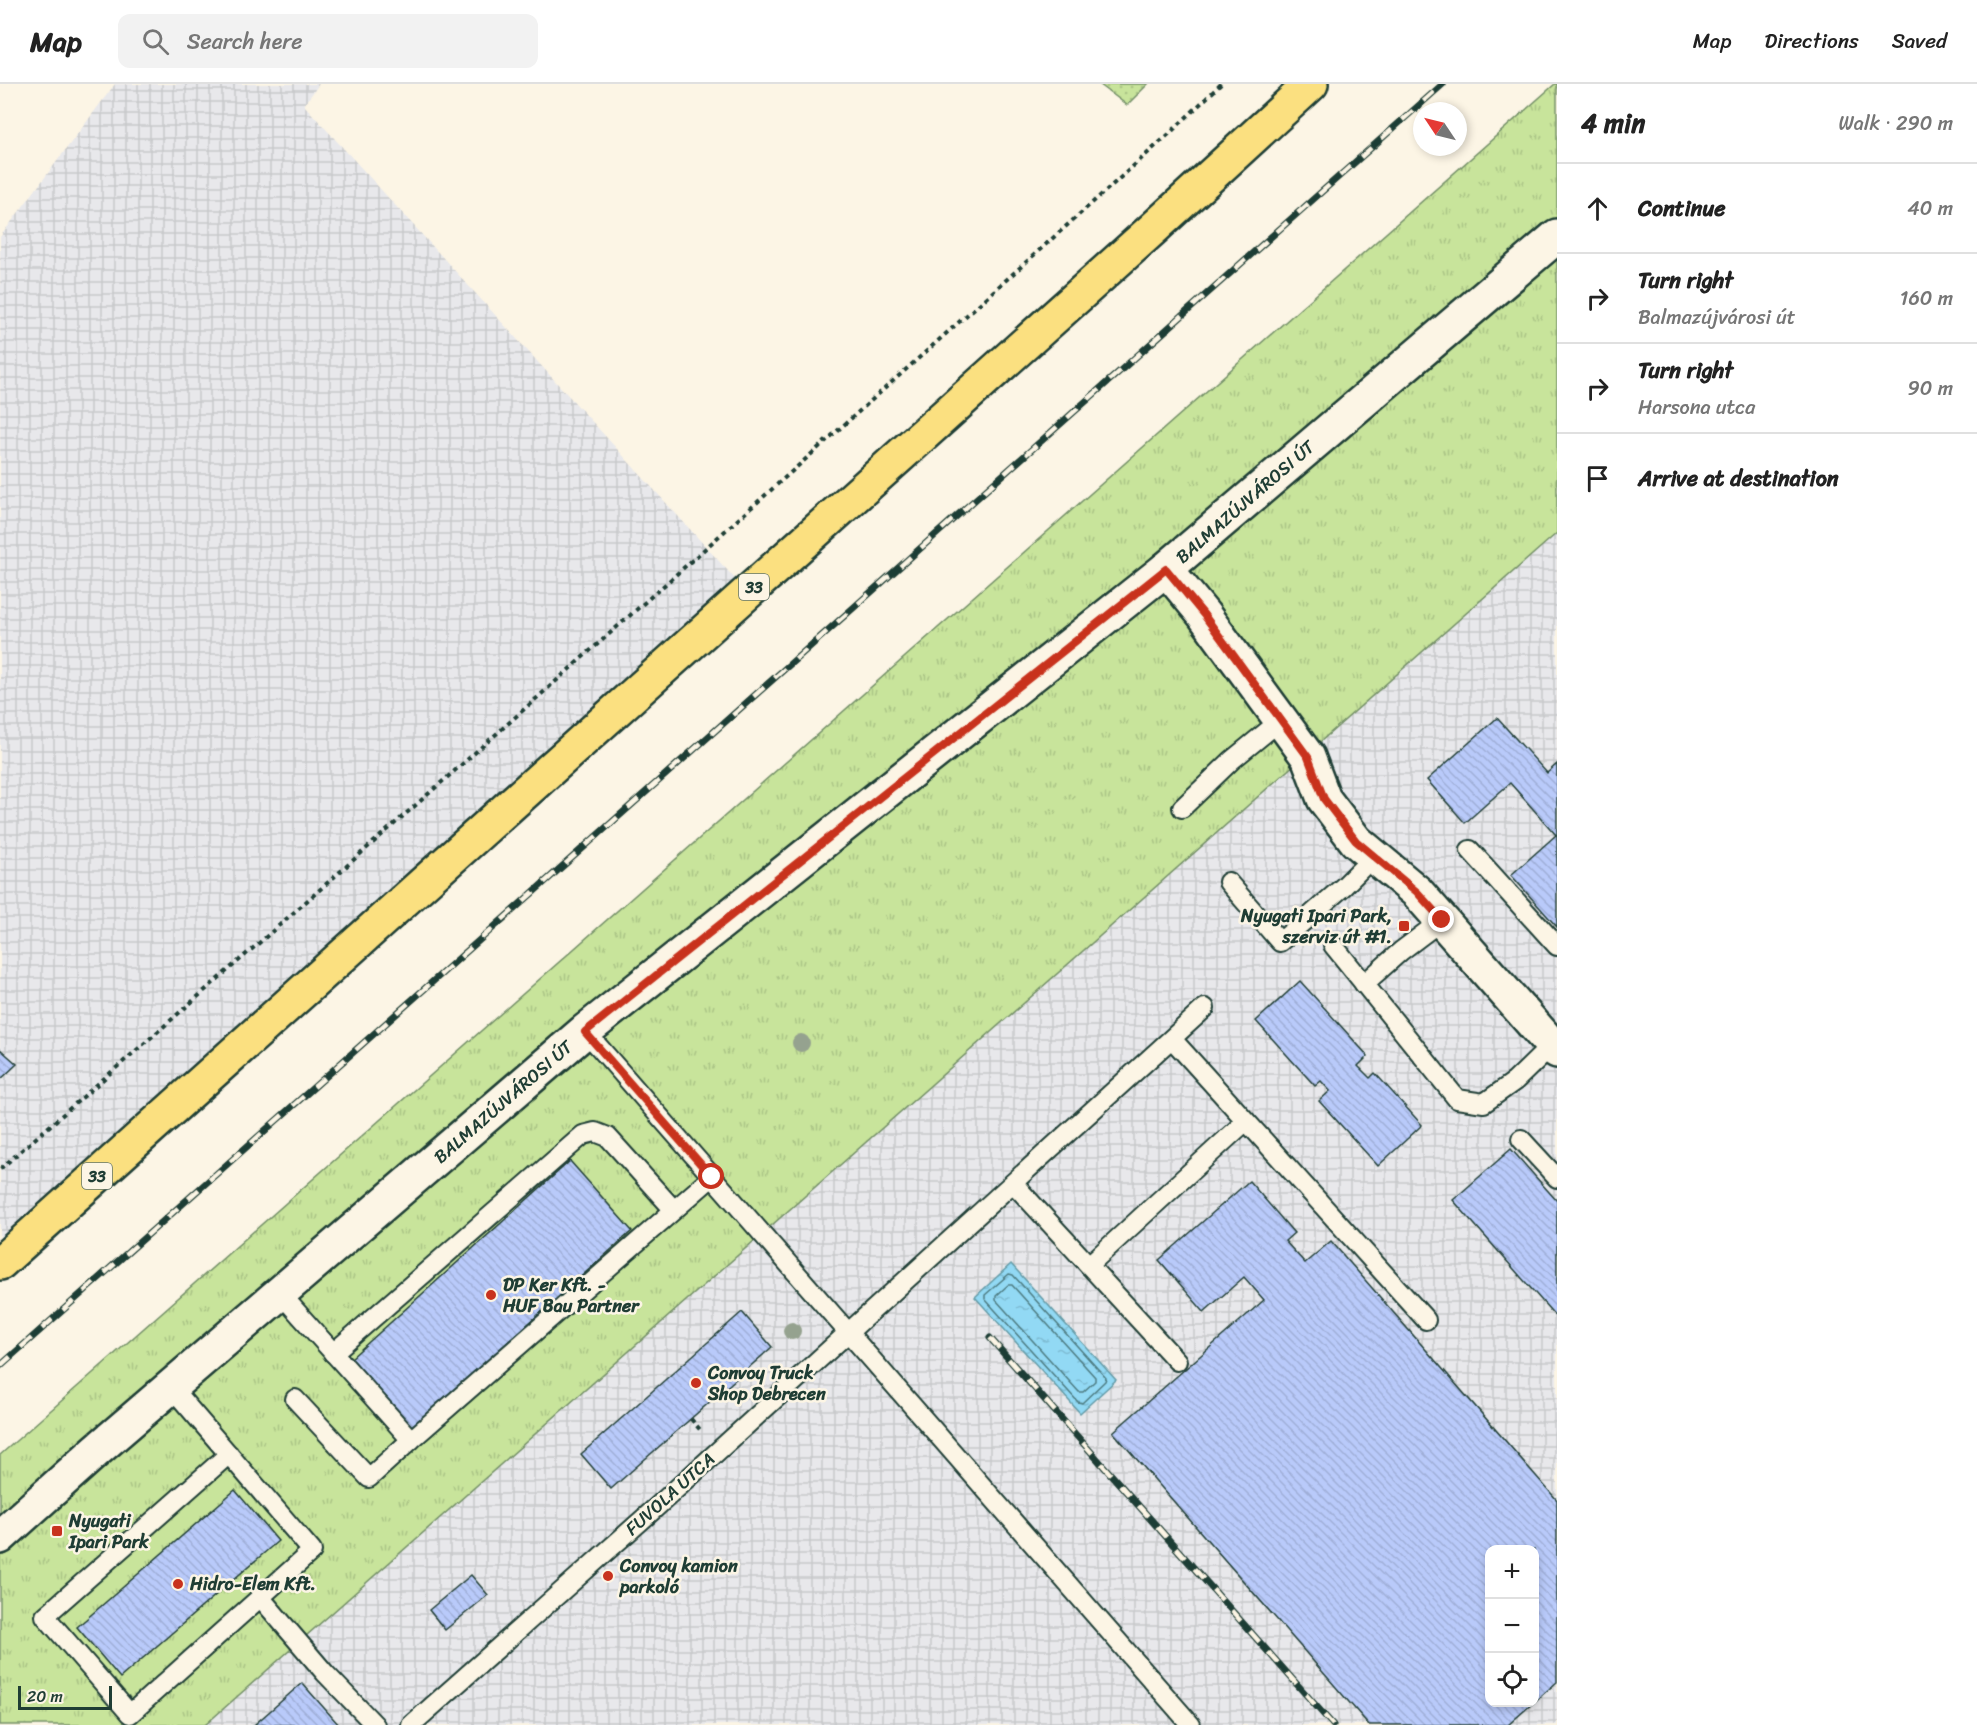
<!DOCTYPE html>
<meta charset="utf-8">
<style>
body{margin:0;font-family:Sriracha,sans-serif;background:#f2f2f2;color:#222}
.controls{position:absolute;right:18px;bottom:18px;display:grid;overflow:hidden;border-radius:12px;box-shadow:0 3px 9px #0003}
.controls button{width:54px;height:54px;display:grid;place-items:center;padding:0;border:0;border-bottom:2px solid #e0e0e0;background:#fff;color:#222;font:30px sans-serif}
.compass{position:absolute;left:1413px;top:18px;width:54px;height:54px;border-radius:50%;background:#fff;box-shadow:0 3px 9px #0003;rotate:305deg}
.scale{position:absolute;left:18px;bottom:15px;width:94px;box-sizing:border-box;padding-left:6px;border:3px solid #1f3d34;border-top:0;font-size:16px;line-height:21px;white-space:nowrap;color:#1f3d34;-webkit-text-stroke:4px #fcf5e5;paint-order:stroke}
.stop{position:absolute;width:18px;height:18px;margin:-14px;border:4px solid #c8321e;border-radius:50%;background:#fff}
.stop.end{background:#c8321e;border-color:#fff;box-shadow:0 2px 6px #0008}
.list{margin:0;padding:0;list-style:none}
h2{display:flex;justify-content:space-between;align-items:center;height:78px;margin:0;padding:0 24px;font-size:26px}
h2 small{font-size:20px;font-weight:400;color:#767676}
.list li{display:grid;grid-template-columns:39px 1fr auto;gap:18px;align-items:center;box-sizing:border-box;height:90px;padding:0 24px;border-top:2px solid #e0e0e0}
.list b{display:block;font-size:22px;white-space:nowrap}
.list p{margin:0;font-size:20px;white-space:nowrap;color:#767676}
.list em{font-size:20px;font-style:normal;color:#767676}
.icon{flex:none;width:33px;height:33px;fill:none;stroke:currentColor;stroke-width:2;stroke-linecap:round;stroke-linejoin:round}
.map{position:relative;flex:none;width:1557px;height:1641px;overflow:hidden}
header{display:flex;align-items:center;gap:36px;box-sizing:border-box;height:84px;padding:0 30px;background:#fff;border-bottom:2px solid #e0e0e0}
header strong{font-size:28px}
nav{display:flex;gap:33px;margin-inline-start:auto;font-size:21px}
.search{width:420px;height:54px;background:#f2f2f2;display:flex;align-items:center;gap:15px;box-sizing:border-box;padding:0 21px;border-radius:12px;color:#767676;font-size:22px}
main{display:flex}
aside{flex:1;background:#fff}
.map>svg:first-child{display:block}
.industrial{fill:url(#industrial-grid);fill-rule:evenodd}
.grass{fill:url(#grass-dots);stroke:#749068;stroke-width:1.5}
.park{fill:url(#park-tufts);stroke:#749068;stroke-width:1.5}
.water{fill:url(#water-ripples);stroke:#649ba7;stroke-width:1.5}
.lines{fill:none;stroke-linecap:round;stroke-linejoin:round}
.shore{stroke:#4d7b81;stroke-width:1.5}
.building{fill:url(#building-back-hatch);stroke:#1f3d34;stroke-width:1.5}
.service-casing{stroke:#1f3d34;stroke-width:22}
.minor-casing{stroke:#1f3d34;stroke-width:38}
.primary-casing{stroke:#1f3d34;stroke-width:38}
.path{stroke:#1f3d34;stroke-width:4;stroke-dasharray:4.5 4.5;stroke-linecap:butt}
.service{stroke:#fcf5e5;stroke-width:18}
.minor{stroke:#fcf5e5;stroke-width:33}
.primary{stroke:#fbe080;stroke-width:33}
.rail-casing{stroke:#1f3d34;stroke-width:7}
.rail{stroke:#fcf5e5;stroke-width:4.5;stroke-dasharray:14;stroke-linecap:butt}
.tree{fill:#95a28f}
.route{stroke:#c8321e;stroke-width:8}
.poi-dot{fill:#c8321e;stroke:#fcf5e5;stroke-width:2}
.labels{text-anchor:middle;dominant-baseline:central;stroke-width:5;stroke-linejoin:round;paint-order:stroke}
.shield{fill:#fcf5e5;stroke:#617469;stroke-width:1.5}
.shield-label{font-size:16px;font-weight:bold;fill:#1f3d34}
.street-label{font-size:18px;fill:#1f3d34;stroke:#fcf5e5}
.poi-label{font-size:18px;font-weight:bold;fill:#1f3d34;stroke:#fcf5e5;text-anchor:start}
</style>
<header>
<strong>Map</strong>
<div class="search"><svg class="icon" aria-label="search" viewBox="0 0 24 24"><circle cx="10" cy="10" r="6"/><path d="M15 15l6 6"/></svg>Search here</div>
<nav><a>Map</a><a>Directions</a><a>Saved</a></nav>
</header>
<main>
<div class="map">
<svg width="1557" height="1641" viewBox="0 0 1557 1641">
<defs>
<pattern id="industrial-grid" width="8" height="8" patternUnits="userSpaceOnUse" patternTransform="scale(1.5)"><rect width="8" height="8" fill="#e8e8eb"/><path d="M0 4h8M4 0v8" fill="none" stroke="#c7c8ca"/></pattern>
<pattern id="grass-dots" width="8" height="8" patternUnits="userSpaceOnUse" patternTransform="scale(1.5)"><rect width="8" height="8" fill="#c8e49b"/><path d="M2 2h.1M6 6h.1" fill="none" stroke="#abc486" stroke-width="1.8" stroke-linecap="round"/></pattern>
<pattern id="park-tufts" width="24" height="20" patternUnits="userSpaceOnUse" patternTransform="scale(1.5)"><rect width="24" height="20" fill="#c8e49b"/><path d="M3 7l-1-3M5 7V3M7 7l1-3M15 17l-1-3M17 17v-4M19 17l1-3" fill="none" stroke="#abc486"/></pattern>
<pattern id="water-ripples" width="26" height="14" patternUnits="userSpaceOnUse" patternTransform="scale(1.5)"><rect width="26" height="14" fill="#92d9f4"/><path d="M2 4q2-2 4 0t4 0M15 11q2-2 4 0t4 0" fill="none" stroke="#7dbbd2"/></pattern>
<pattern id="building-back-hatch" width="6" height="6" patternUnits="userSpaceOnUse" patternTransform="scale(1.5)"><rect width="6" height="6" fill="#b9cafa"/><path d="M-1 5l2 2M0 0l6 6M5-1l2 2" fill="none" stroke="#9faed7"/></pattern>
</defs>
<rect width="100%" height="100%" fill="#fcf5e5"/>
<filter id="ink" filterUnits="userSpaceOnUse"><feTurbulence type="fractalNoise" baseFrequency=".0167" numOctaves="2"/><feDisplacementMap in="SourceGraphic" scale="12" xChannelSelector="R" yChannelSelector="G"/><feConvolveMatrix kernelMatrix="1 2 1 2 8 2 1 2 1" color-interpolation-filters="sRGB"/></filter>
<g filter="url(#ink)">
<g class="industrial">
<polygon points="115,0 319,0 304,21 748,509 0,1166 0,153"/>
<path d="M 1557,449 L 1557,1641 L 205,1641 ZM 1490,1466 L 1534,1466 L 1534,1618 L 1490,1618 Z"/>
</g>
<polygon class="grass" points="1099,0 1148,0 1127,21"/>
<polygon class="park" points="1555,0 1557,0 1557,449 205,1641 0,1641 0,1371"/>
<polygon class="water" points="1011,1180 1116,1296 1080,1329 975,1213"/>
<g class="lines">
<g class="shore">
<polygon points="1009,1190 1013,1191 1106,1294 1105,1297 1082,1319 1078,1318 985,1215 985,1211"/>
<polygon points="1008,1201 1012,1201 1095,1293 1095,1297 1083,1308 1079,1308 996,1216 996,1212"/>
</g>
</g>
<g class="building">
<polygon points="1497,634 1547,689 1557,680 1557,843 1511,791 1556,751 1510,699 1465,739 1427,696"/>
<polygon points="1300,897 1368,972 1358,982 1370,994 1375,989 1422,1041 1378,1082 1319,1017 1330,1007 1321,997 1315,1002 1256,937"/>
<polygon points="0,965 17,980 0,996"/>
<polygon points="1511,1065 1557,1117 1557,1234 1453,1116"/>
<polygon points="570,1077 632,1147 412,1344 350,1275"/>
<polygon points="1249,1097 1294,1149 1285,1157 1305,1179 1331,1157 1557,1416 1557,1598 1534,1618 1534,1466 1490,1466 1490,1618 1534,1618 1508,1641 1369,1641 1113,1348 1264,1216 1244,1193 1204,1228 1159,1176"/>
<polygon points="742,1228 772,1263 611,1405 581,1370"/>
<polygon points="235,1406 278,1457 120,1594 77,1543"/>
<polygon points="471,1491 488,1511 445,1546 429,1526"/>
<polygon points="302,1599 339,1641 254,1641"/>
</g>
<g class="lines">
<g class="service-casing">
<g id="service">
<polyline points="1182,724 1232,676 1281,636"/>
<polyline points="1470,766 1557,862"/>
<polyline points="1228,798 1280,858 1344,802 1374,772"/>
<polyline points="1333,861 1457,1015 1484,1019 1515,997 1552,961"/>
<polyline points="1364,900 1401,867 1442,836"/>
<polyline points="585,947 1191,1641"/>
<polyline points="1172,955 1426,1236"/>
<polyline points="1521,1055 1557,1094"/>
<polyline points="1013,1099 1177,1277"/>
<polyline points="1089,1181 1246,1037"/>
<polyline points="280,1209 411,1356 712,1093"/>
<polyline points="333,1269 583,1051 595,1048 608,1053 674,1126"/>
<polyline points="171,1303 312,1467 130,1630 45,1532 229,1370"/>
<polyline points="295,1315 369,1394 411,1356"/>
<polyline points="260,1513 325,1589 375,1641"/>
<polyline points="411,1641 651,1428 1205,924"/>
</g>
</g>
<g class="minor-casing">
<g id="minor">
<polyline points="1166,485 1204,531 1308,673 1324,715 1356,757 1417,808 1557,967"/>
<polyline points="0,1453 97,1366 585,947 1166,485 1557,152"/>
</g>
</g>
<g class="primary-casing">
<polyline id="primary" points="0,1179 1154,144 1311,0"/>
</g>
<g class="path">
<path d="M 0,1085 C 393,744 781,398 1169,50 L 1221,0"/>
<polyline points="691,1335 702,1348"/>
</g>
<use href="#service" class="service"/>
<use href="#minor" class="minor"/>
<use href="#primary" class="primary"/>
<g class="rail-casing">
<g id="rail">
<polyline points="990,1254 1333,1641"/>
<polyline points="0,1282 1443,0"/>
</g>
</g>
<use href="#rail" class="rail"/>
</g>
<g class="tree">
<circle cx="801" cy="959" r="9"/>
<circle cx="792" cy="1247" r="9"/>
</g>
</g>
<g class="lines" filter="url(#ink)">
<polyline class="route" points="712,1093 585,948 1166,485 1204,531 1308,673 1324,715 1356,757 1417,808 1442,836"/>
</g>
<g class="poi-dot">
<rect x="1398" y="836" width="12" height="12" rx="3"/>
<circle cx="491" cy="1211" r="6"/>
<circle cx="696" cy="1299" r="6"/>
<rect x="51" y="1441" width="12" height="12" rx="3"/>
<circle cx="608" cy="1492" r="6"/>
<circle cx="178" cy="1500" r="6"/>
</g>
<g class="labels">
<g class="shield">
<rect x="739" y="490" width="30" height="26" rx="4.5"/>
<rect x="82" y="1079" width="30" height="26" rx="4.5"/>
</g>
<g class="shield-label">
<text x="754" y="503">33</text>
<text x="97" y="1092">33</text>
</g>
<g class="street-label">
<text transform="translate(1245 418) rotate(-41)">BALMAZÚJVÁROSI ÚT</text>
<text transform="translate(503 1018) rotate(-41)">BALMAZÚJVÁROSI ÚT</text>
<text transform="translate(670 1410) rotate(-42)">FUVOLA UTCA</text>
</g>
<g class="poi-label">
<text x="1392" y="832" text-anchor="end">Nyugati Ipari Park,<tspan x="1392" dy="21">szerviz út #1.</tspan></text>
<text x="503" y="1201">DP Ker Kft. -<tspan x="503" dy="21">HUF Bau Partner</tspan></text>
<text x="708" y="1289">Convoy Truck<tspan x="708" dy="21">Shop Debrecen</tspan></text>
<text x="69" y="1437">Nyugati<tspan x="69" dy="21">Ipari Park</tspan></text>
<text x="620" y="1482">Convoy kamion<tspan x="620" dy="21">parkoló</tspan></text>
<text x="190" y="1500">Hidro-Elem Kft.</text>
</g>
</g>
</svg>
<div class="controls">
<button>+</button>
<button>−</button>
<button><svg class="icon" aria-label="locate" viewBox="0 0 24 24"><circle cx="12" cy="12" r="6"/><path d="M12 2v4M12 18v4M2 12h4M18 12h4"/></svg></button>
</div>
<svg class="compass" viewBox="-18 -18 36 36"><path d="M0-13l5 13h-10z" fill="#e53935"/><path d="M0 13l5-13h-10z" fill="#767676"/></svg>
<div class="scale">20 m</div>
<div class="stop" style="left:712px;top:1093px"></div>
<div class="stop end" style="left:1442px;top:836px"></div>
</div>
<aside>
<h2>4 min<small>Walk · 290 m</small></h2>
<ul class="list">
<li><svg class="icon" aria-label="ahead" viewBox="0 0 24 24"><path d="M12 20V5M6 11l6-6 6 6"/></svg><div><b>Continue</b></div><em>40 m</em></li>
<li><svg class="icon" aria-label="right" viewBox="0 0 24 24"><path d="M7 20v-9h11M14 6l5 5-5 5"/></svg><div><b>Turn right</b><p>Balmazújvárosi út</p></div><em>160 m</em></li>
<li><svg class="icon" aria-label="right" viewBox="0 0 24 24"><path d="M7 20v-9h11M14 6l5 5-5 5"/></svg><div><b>Turn right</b><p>Harsona utca</p></div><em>90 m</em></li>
<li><svg class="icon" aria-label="arrive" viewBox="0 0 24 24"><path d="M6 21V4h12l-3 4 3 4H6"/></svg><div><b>Arrive at destination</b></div></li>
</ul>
</aside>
</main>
